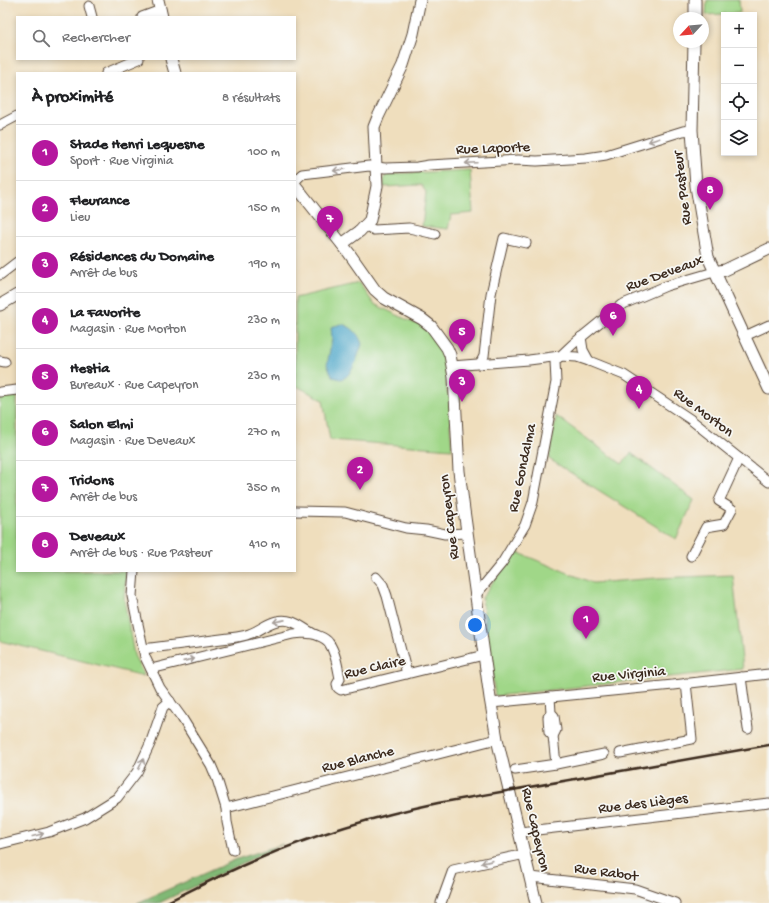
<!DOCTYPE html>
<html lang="fr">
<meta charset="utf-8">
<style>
body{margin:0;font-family:"Gochi Hand",sans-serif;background:#f2f2f2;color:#202124}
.controls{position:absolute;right:12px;top:12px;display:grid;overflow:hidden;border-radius:0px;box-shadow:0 2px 6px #0003}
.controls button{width:36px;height:36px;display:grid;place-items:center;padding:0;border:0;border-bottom:1px solid #e0e0e0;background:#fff;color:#202124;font:20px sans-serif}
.compass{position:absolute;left:673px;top:12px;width:36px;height:36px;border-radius:50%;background:#fff;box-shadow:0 2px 6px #0003;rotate:244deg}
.you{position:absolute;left:475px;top:625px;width:14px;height:14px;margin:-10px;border:3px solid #fff;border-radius:50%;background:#1a73e8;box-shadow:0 0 0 6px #1a73e833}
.badge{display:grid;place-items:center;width:26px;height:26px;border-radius:50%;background:#b5179e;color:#fff;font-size:13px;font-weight:700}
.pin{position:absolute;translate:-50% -33px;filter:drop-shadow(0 1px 2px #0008)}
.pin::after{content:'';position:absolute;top:21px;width:14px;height:12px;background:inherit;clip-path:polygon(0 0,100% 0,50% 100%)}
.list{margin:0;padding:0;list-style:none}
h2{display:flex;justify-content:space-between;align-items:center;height:52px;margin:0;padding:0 16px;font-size:17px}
h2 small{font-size:13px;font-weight:400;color:#757577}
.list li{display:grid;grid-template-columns:26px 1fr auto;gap:12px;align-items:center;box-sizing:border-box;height:56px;padding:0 16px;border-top:1px solid #e0e0e0}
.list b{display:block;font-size:15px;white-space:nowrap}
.list p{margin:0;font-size:13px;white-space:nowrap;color:#757577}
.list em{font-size:13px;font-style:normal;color:#757577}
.icon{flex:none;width:22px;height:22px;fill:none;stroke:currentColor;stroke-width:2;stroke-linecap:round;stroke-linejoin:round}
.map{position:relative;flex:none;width:769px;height:903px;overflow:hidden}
.search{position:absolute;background:#fff;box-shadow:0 2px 6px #0003;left:16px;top:16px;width:280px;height:44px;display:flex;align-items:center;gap:10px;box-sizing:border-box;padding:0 14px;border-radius:0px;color:#757577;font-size:15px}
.panel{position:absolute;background:#fff;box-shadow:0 2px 6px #0003;left:16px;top:72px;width:280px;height:500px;border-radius:0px}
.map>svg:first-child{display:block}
.green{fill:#a0d788;stroke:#6e8053}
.forest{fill:#80b874;stroke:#5e7149}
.water{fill:#4da7cb;stroke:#446874}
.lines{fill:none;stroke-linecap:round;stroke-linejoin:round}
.minor-casing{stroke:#564536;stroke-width:11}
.tertiary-casing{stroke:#564536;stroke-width:13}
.minor{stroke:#fff;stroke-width:9}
.tertiary{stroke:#fff;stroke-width:11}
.rail{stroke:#3b2a1e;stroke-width:2.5}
.oneway{stroke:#a79f9a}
.labels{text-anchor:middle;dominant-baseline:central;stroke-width:3.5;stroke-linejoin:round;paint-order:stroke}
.street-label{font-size:15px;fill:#3b2a1e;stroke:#f6f6f2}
</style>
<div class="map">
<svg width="769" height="903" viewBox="0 0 769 903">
<rect width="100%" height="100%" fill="#f6f6f2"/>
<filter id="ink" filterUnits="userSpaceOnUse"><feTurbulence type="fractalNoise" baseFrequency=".025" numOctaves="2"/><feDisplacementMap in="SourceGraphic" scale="8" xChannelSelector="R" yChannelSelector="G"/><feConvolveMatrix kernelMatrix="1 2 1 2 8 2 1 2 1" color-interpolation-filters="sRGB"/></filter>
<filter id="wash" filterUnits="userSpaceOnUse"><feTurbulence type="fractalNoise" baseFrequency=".012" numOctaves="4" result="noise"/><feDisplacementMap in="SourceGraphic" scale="16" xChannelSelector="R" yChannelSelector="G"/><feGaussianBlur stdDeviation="0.9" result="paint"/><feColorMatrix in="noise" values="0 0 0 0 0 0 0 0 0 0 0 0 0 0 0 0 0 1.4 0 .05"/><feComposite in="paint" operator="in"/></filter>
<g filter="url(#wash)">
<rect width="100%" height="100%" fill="#efdebd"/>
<g class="green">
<polygon points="707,0 739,0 740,13 706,15"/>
<polygon points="470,170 473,213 451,215 448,229 422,226 426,192 421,185 384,187 384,178 387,174"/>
<path d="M 359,283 L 374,304 L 414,323 L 419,323 C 429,331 441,345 444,358 C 447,369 446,382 447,393 L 451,393 L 451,424 L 450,424 L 452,449 L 330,440 L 323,400 L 295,385 L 295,298 Z"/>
<polygon points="17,395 17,571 126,571 124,599 134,655 144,676 0,641 0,398"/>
<polygon points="556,416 622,464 631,453 694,500 676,539 549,459"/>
<polygon points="514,551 593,583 657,578 733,575 743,669 495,696 482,598"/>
</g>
<polygon class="forest" points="283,844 159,903 137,903 237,859"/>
<path class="water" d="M 341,324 C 351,326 359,333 362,344 C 359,353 352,378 341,379 C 338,379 334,377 332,376 L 327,365 L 332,339 L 331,327 Z"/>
</g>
<g filter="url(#ink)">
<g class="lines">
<g class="minor-casing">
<g id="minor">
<polyline points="89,6 92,17"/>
<polyline points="142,17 161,10"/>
<polyline points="106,73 139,59"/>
<polyline points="0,125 17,116"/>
<polyline points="295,181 302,174 369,166 385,168 417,167 429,165 518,160 537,161 586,158 606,155 683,131 692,130"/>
<polyline points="366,226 374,230 409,228 435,234"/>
<polyline points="0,275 17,262"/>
<polyline points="745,336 769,325"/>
<polyline points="581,337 583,350 589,361"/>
<polyline points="0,361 5,362"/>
<polyline points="480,364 484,356 491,294 504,238 526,243"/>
<polyline points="452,366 529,360 560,356 577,357 589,361 624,375 690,419 769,482"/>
<polyline points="0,392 17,390"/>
<polyline points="295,511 345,512 406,528 426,530 445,534 467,533"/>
<polyline points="691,556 706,527 724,524 732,509 719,501 739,458"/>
<polyline points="134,571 132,596 145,657 160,688 182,718 211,765 217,779 226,808 227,822 233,850"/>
<polyline points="376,577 383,585 387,596 407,674"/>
<polyline points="475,596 502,563 525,525 533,502 556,382 555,361 573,344 621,305 666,286 714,272"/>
<path d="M 143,649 L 237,637 C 241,636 245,636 249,634 C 259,631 267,623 277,621 C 292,617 302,628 314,634 C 320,637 325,637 329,643 C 336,653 338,668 340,679 L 337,684 L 338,688 L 341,690 L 484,655"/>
<polyline points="151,669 293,634 304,633 313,634"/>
<polyline points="741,677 748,729"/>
<polyline points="550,697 551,713 554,716 556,730 553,736"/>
<polyline points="491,703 673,685 769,674"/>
<polyline points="551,713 548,717 549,732 553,736 556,764"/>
<polyline points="620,753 692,739 686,683"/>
<polyline points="515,770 556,764 604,754"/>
<polyline points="226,808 497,739"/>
<polyline points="520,832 769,803"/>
<polyline points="0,844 49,832 85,818 117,798 137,772 150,744 163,707 170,701"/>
<polyline points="531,877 635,889 675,903"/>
<polyline points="441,903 453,870 525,854"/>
</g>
</g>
<g class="tertiary-casing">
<g id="tertiary">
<polyline points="158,0 162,17"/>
<polyline points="695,18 695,0"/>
<polyline points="694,42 692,130 696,186 708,257 769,389"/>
<polyline points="171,59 175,73"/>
<polyline points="295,185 349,253 375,290 384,298 422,319 431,326 447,348 450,355 454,377 459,471 464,510 490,698 497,739 536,903"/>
<polyline points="342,244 360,231 370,220 377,186 374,127 378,117 403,65 413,34 420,0"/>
<polyline points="714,272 725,270 769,249"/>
<polyline points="0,305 17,295"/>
</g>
</g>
<use href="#minor" class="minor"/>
<use href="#tertiary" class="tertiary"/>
<path class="rail" d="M 165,903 C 196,888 226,872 258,859 C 316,834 376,816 438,803 L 769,745"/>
</g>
<defs><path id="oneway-shaft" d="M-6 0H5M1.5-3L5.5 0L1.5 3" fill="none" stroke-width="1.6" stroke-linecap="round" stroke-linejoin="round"/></defs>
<g class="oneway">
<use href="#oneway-shaft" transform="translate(654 140) rotate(163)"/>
<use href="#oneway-shaft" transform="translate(471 163) rotate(177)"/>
<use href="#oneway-shaft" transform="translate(339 170) rotate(172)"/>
<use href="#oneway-shaft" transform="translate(279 621) rotate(169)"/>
<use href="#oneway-shaft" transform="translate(189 660) rotate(-13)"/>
<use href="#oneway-shaft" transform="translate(141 764) rotate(-65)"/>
<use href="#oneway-shaft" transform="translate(38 835) rotate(-15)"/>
<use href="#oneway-shaft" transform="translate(487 862) rotate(167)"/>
</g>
</g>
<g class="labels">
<g class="street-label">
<text transform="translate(493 149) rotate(-2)">Rue Laporte</text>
<text transform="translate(683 188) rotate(-97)">Rue Pasteur</text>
<text transform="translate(665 274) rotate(-20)">Rue Deveaux</text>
<text transform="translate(703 413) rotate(37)">Rue Morton</text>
<text transform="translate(523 468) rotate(-78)">Rue Gondalma</text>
<text transform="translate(450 517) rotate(-97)">Rue Capeyron</text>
<text transform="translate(375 668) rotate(-13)">Rue Claire</text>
<text transform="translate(629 675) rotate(-5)">Rue Virginia</text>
<text transform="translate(358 760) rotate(-14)">Rue Blanche</text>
<text transform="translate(643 804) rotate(-7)">Rue des Lièges</text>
<text transform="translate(535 830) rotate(77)">Rue Capeyron</text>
<text transform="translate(606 873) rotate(8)">Rue Rabot</text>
</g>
</g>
</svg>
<div class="controls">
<button>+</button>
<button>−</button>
<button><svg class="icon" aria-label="locate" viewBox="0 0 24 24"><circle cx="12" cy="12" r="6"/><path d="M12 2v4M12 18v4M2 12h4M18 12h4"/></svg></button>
<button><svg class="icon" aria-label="layers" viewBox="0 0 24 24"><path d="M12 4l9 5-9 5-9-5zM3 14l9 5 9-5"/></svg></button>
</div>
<svg class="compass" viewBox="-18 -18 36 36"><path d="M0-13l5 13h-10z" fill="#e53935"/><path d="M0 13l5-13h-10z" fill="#757577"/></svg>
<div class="you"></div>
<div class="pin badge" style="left:586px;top:639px">1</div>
<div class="pin badge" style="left:360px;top:490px">2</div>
<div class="pin badge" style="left:462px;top:402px">3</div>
<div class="pin badge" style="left:639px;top:409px">4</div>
<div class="pin badge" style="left:462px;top:352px">5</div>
<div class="pin badge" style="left:613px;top:336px">6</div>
<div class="pin badge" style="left:330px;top:239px">7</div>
<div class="pin badge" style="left:710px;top:210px">8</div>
<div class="search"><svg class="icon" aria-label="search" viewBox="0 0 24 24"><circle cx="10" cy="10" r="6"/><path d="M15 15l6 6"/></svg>Rechercher</div>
<section class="panel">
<h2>À proximité<small>8 résultats</small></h2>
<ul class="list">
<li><span class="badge">1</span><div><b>Stade Henri Lequesne</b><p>Sport · Rue Virginia</p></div><em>100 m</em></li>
<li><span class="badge">2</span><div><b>Fleurance</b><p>Lieu</p></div><em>150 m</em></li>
<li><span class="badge">3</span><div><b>Résidences du Domaine</b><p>Arrêt de bus</p></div><em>190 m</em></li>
<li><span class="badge">4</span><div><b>La Favorite</b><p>Magasin · Rue Morton</p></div><em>230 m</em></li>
<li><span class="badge">5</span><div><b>Hestia</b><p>Bureaux · Rue Capeyron</p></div><em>230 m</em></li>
<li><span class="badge">6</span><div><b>Salon Elmi</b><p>Magasin · Rue Deveaux</p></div><em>270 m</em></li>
<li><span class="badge">7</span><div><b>Tridons</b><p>Arrêt de bus</p></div><em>350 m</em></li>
<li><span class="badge">8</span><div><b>Deveaux</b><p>Arrêt de bus · Rue Pasteur</p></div><em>410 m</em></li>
</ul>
</section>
</div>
